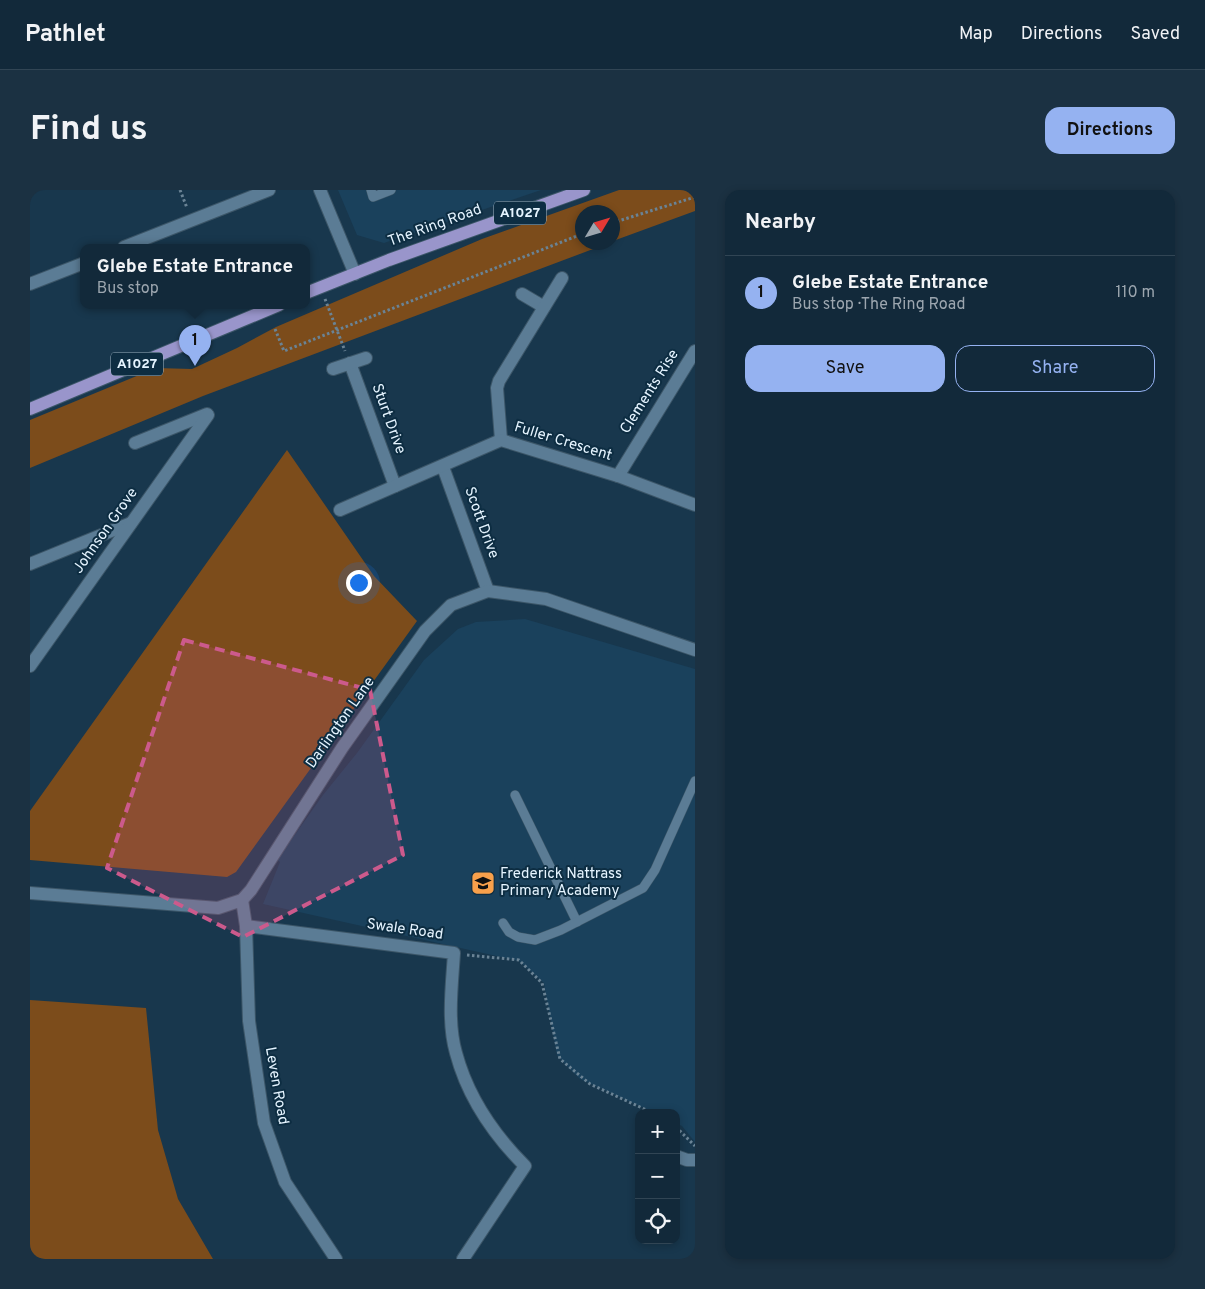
<!DOCTYPE html>
<meta charset="utf-8">
<style>
body{margin:0;font-family:Overpass,sans-serif;background:#1b3142;color:#f1f3f6}
.controls{position:absolute;right:15px;bottom:15px;display:grid;overflow:hidden;border-radius:10px;box-shadow:0 2px 8px #0003}
.controls button{width:45px;height:45px;display:grid;place-items:center;padding:0;border:0;border-bottom:1px solid #314554;background:#12293a;color:#f1f3f6;font:25px sans-serif}
.compass{position:absolute;left:545px;top:15px;width:45px;height:45px;border-radius:50%;background:#12293a;box-shadow:0 2px 8px #0003;rotate:52deg}
.you{position:absolute;left:328px;top:392px;width:18px;height:18px;margin:-12px;border:4px solid #fff;border-radius:50%;background:#1a73e8;box-shadow:0 0 0 8px #1a73e833}
.badge{display:grid;place-items:center;width:32px;height:32px;border-radius:50%;background:#95b2f1;color:#111;font-size:16px;font-weight:700}
.pin{position:absolute;translate:-50% -41px;filter:drop-shadow(0 1px 2px #0008)}
.pin::after{content:'';position:absolute;top:26px;width:18px;height:15px;background:inherit;clip-path:polygon(0 0,100% 0,50% 100%)}
.popup{position:absolute;left:50px;top:54px;width:230px;height:65px;box-sizing:border-box;display:grid;place-content:center;border-radius:10px;background:#12293a;filter:drop-shadow(0 1px 4px #0005);font-size:16px;white-space:nowrap;color:#9ca6af}
.popup b{font-size:19px;color:#f1f3f6}
.popup::after{content:'';position:absolute;left:50%;top:100%;margin-left:-10px;border:10px solid transparent;border-top-color:#12293a}
.list{margin:0;padding:0;list-style:none}
h2{display:flex;justify-content:space-between;align-items:center;height:65px;margin:0;padding:0 20px;font-size:21px}
h2 small{font-size:16px;font-weight:400;color:#9ca6af}
.list li{display:grid;grid-template-columns:32px 1fr auto;gap:15px;align-items:center;box-sizing:border-box;height:75px;padding:0 20px;border-top:1px solid #314554}
.list b{display:block;font-size:19px;white-space:nowrap}
.list p{margin:0;font-size:16px;white-space:nowrap;color:#9ca6af}
.list em{font-size:16px;font-style:normal;color:#9ca6af}
.actions{display:flex;gap:10px;padding:15px 20px}
.actions a{flex:1;padding:11px 0;border:1px solid #95b2f1;border-radius:15px;text-align:center;font-size:18px;color:#95b2f1}
.actions .main{background:#95b2f1;color:#111}
.icon{flex:none;width:28px;height:28px;fill:none;stroke:currentColor;stroke-width:2;stroke-linecap:round;stroke-linejoin:round}
.map{position:relative;flex:none;width:665px;height:1069px;overflow:hidden;border-radius:15px}
header{display:flex;align-items:center;gap:30px;box-sizing:border-box;height:70px;padding:0 25px;background:#12293a;border-bottom:1px solid #314554}
header strong{font-size:24px}
nav{display:flex;gap:28px;margin-inline-start:auto;font-size:18px}
.intro{display:flex;align-items:center;justify-content:space-between;box-sizing:border-box;height:120px;padding:0 30px}
h1{margin:0;font-size:35px}
.button{padding:12px 22px;border-radius:15px;background:#95b2f1;color:#111;font-size:18px;font-weight:700}
main{display:flex;gap:30px;padding:0 30px}
aside{flex:1;background:#12293a;border-radius:15px;box-shadow:0 2px 8px #0003}
.map>svg:first-child{display:block}
.built{fill:#1a415c}
.green{fill:#7c4c1b}
.lines{fill:none;stroke-linecap:round;stroke-linejoin:round}
.service-casing{stroke:#3c5668;stroke-width:10}
.minor-casing{stroke:#3c5668;stroke-width:14}
.primary-casing{stroke:#3c5668;stroke-width:14}
.path{stroke:#6a8395;stroke-width:3;stroke-dasharray:2.5 2.5;stroke-linecap:butt}
.service{stroke:#5b7c95;stroke-width:9}
.minor{stroke:#5b7c95;stroke-width:12}
.primary{stroke:#9995cb;stroke-width:12}
.marked{fill:#cc5a8c;fill-opacity:0.2;stroke:#cc5a8c;stroke-width:4;stroke-dasharray:10 6;stroke-linejoin:round}
.labels{text-anchor:middle;dominant-baseline:central;stroke-width:4;stroke-linejoin:round;paint-order:stroke}
.shield{fill:#0d2d42;stroke:#a4b8c6;stroke-width:1}
.shield-label{font-size:14px;font-weight:bold;fill:#e5f4ff}
.street-label{font-size:15px;fill:#e5f4ff;stroke:#0d2d42}
.poi-label{font-size:15px;fill:#e5f4ff;stroke:#0d2d42;text-anchor:start}
</style>
<header>
<strong>Pathlet</strong>
<nav><a>Map</a><a>Directions</a><a>Saved</a></nav>
</header>
<div class="intro"><h1>Find us</h1><a class="button">Directions</a></div>
<main>
<div class="map">
<svg width="665" height="1069" viewBox="0 0 665 1069">
<rect width="100%" height="100%" fill="#18374d"/>
<g class="built">
<polygon points="308,0 511,0 354,53 327,45"/>
<polygon points="495,429 665,479 665,952 652,936 646,933 646,923 625,923 550,889 535,874 527,865 514,793 489,771 233,714 250,672 247,670 293,605 327,563 394,470 428,439 446,432"/>
</g>
<g class="green">
<polygon points="589,0 665,0 665,21 583,51 582,22 552,22 552,52 579,53 173,206 0,278 0,230 126,178 162,179 207,158 246,137 452,49"/>
<polygon points="257,260 344,386 387,431 206,682 197,687 0,670 0,621"/>
<polygon points="0,810 116,818 128,940 148,1009 183,1069 0,1069"/>
</g>
<g class="lines">
<g class="service-casing">
<g id="service">
<polyline points="341,0 343,7 361,0"/>
<polyline points="485,605 547,732"/>
<polyline points="473,733 479,742 488,747 505,750 531,740 613,698 625,680 665,591"/>
</g>
</g>
<g class="minor-casing">
<g id="minor">
<polyline points="290,0 325,84"/>
<polyline points="94,57 239,0"/>
<polyline points="0,94 54,73"/>
<polyline points="492,104 514,117"/>
<polyline points="320,173 365,296"/>
<polyline points="303,179 336,168"/>
<polyline points="471,250 467,198 469,191 532,88"/>
<polyline points="105,253 177,224"/>
<polyline points="413,277 458,401"/>
<polyline points="588,286 665,161"/>
<polyline points="310,320 471,250 588,286 665,315"/>
<polyline points="0,374 101,333"/>
<polyline points="0,476 178,225"/>
<polyline points="0,703 188,718 212,710 221,700 312,558 395,441 421,415 458,401 516,409 665,460"/>
<polyline points="212,710 216,736 219,831 234,933 255,992 306,1069"/>
<path d="M 216,736 L 424,763 C 422,795 417,832 426,863 C 438,908 463,944 495,976 L 433,1069"/>
<polyline points="646,966 657,970 665,970"/>
</g>
</g>
<g class="primary-casing">
<g id="primary">
<polyline points="276,103 359,70 554,0"/>
<polyline points="0,219 249,115"/>
</g>
</g>
<g class="path">
<polyline points="150,0 157,18"/>
<polyline points="582,33 665,7"/>
<polyline points="295,109 315,161"/>
<polyline points="245,139 254,161 552,44"/>
<polyline points="437,765 489,770 512,793 530,869 560,894 623,923"/>
<polyline points="646,937 665,956"/>
</g>
<use href="#service" class="service"/>
<use href="#minor" class="minor"/>
<use href="#primary" class="primary"/>
</g>
<path class="marked" d="M 154,450 L 340,500 L 373,665 L 213,747 L 77,678 Z"/>
<defs>
<g id="school-square" transform="scale(1.25)"><rect x="-9" y="-9" width="18" height="18" rx="4" fill="#f8a04b" stroke="#0d2d42"/><path d="M0-5L7-2L0 1L-7-2ZM-4 1L0 2.5L4 1V4Q0 6-4 4Z" fill="#111"/></g>
</defs>
<g fill-rule="evenodd">
<use href="#school-square" x="453" y="693"/>
</g>
<g class="labels">
<g class="shield">
<rect x="464" y="11.5" width="52" height="23" rx="4"/>
<rect x="81" y="162.5" width="52" height="23" rx="4"/>
</g>
<g class="shield-label">
<text x="490" y="23">A1027</text>
<text x="107" y="174">A1027</text>
</g>
<g class="street-label">
<text transform="translate(405 36) rotate(-20)">The Ring Road</text>
<text transform="translate(620 202) rotate(-58)">Clements Rise</text>
<text transform="translate(358 229) rotate(70)">Sturt Drive</text>
<text transform="translate(533 252) rotate(17)">Fuller Crescent</text>
<text transform="translate(451 333) rotate(70)">Scott Drive</text>
<text transform="translate(76 341) rotate(-55)">Johnson Grove</text>
<text transform="translate(311 533) rotate(-55)">Darlington Lane</text>
<text transform="translate(375 740) rotate(8)">Swale Road</text>
<text transform="translate(246 896) rotate(80)">Leven Road</text>
</g>
<g class="poi-label">
<text x="470" y="684">Frederick Nattrass<tspan x="470" dy="17">Primary Academy</tspan></text>
</g>
</g>
</svg>
<div class="controls">
<button>+</button>
<button>−</button>
<button><svg class="icon" aria-label="locate" viewBox="0 0 24 24"><circle cx="12" cy="12" r="6"/><path d="M12 2v4M12 18v4M2 12h4M18 12h4"/></svg></button>
</div>
<svg class="compass" viewBox="-18 -18 36 36"><path d="M0-13l5 13h-10z" fill="#e53935"/><path d="M0 13l5-13h-10z" fill="#9ca6af"/></svg>
<div class="you"></div>
<div class="pin badge" style="left:165px;top:176px">1</div>
<div class="popup"><b>Glebe Estate Entrance</b>Bus stop</div>
</div>
<aside>
<h2>Nearby<small></small></h2>
<ul class="list">
<li><span class="badge">1</span><div><b>Glebe Estate Entrance</b><p>Bus stop · The Ring Road</p></div><em>110 m</em></li>
</ul>
<div class="actions"><a class="main">Save</a><a>Share</a></div>
</aside>
</main>
